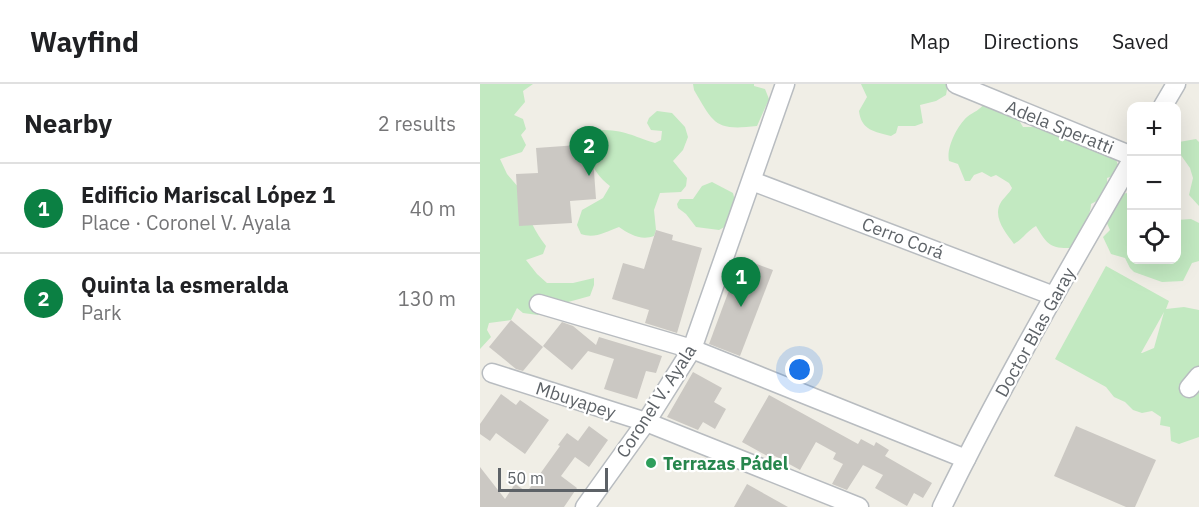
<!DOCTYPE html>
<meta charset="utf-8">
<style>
body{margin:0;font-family:"IBM Plex Sans",sans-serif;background:#f2f2f2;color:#202124}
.controls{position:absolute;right:18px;top:18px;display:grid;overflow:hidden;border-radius:12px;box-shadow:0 6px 24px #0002}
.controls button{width:54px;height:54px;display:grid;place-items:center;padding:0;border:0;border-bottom:2px solid #e0e0e0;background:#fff;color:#202124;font:30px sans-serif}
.scale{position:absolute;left:18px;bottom:15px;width:110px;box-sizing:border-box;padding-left:6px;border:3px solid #5d6267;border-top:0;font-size:16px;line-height:21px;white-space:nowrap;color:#5d6267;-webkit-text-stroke:4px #fff;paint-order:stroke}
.you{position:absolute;left:320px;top:286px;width:21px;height:21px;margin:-15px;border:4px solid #fff;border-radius:50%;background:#1a73e8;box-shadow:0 0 0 9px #1a73e833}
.badge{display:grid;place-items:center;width:39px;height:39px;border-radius:50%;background:#0b8043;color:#fff;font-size:20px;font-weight:700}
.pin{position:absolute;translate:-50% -50px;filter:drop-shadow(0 2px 3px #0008)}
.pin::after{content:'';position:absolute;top:32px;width:21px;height:18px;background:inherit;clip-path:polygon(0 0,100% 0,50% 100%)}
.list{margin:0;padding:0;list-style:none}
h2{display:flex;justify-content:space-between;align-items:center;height:78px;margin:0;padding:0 24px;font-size:26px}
h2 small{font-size:20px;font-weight:400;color:#757577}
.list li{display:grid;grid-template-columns:39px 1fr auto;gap:18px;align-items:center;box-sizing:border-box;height:90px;padding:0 24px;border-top:2px solid #e0e0e0}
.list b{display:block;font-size:22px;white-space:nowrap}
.list p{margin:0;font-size:20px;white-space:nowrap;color:#757577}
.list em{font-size:20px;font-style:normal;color:#757577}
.icon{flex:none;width:33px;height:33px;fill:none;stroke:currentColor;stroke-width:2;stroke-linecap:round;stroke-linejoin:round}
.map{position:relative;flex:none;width:719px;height:423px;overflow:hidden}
header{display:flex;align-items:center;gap:36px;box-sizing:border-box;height:84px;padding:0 30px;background:#fff;border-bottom:2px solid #e0e0e0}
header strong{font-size:28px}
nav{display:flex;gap:33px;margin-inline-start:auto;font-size:21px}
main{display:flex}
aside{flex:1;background:#fff}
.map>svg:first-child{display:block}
.green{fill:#c2e9c1;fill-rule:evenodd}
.building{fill:#cbc8c3}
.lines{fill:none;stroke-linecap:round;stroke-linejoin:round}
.minor-casing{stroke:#b8bcc0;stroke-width:21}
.minor{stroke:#fff;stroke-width:18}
.leisure-dot{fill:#2e9e5b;stroke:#fff;stroke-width:2}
.labels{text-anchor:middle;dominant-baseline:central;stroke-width:4.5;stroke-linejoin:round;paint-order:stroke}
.street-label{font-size:18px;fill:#5d6267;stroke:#fff}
.leisure-label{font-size:18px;font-weight:bold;fill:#27864d;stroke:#fff;text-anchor:start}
</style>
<header>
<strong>Wayfind</strong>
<nav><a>Map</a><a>Directions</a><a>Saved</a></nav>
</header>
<main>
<aside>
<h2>Nearby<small>2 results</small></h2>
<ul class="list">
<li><span class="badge">1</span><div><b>Edificio Mariscal López 1</b><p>Place · Coronel V. Ayala</p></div><em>40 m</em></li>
<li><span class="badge">2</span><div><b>Quinta la esmeralda</b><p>Park</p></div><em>130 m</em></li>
</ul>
</aside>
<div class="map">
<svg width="719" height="423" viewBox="0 0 719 423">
<rect width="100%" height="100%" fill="#f0eee6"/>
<g class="green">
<path d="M 0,0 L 53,0 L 43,7 L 45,18 L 34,31 L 43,35 L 46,45 L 41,51 L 46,61 L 42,68 L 20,75 L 27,90 L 46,112 C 45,131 55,147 66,162 L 63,170 L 46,176 L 57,190 L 67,199 L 93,199 L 114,194 L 114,201 L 110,212 L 70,223 L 58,231 L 43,229 L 37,224 L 31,236 L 9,239 L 7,246 L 11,253 L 0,265 Z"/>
<path d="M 213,0 L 274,0 L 274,2 L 285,5 L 289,15 L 277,42 C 235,47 234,40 214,6 Z"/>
<path d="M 381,0 L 468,0 L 466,11 L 456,17 L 440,21 L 443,39 L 435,42 L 418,42 L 416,49 L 411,52 C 395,48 381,46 379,27 L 387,13 Z"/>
<path d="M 505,18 L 531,23 L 543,43 L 563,43 L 632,64 L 639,84 L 636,91 L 627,94 C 628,112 627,112 611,120 C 611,131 599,154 592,164 C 570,165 567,160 556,142 C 546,148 544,154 534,160 C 526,149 513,134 520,120 C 523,114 529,110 532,104 L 529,99 L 516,91 L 511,93 L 502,88 L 494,91 L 490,97 L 485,97 L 478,80 L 469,77 C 466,64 477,42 487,33 C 494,27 500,27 505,18 Z"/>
<path d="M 177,27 L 192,29 L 205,43 L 208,53 L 203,66 L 193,77 L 207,94 L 206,102 L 201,108 L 180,109 L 174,126 L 176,146 L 174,152 C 161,157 149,150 139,143 C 125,148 115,155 101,150 L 97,141 L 102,126 L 123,114 L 130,102 C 110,86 103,68 119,46 C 146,46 152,52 175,59 L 181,56 L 182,47 L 171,46 L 167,39 L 169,34 Z"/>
<polygon points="716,55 719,58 719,122 709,111 713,94 710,84 698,67 699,58"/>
<polygon points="232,98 253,109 255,117 248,141 239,146 216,143 206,130 198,124 197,120 200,115 213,115 222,102"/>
<polygon points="648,109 651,113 652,176 696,176 697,136 711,135 719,139 719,177 712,179 703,197 682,198 654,188 650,184 645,174 631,170 623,153 630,146 625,135 639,110"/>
<path d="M 626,182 L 689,217 L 686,225 L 704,223 L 719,226 L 719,353 L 699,360 L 691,357 L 690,343 L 680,341 L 681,333 L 672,327 L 662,329 L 653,326 L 645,318 L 634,313 L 626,303 L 575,275 ZM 684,228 L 674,264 L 662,269 L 661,269 Z"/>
</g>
<g class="building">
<polygon points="112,60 116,115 90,117 92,139 39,142 36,90 58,89 56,64"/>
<polygon points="176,146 193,151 192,156 222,164 197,249 165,239 169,226 132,215 143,179 164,185"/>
<polygon points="261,174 293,186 260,272 229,260"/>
<polygon points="31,236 63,263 43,287 36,285 9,263"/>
<polygon points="82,238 93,242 116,261 119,253 182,272 176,289 166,287 157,315 124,305 134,275 108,267 92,286 63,262"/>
<polygon points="213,288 242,304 234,318 246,325 235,345 223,338 218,346 187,333"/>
<polygon points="21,310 36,321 40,316 69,336 45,370 16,349 10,357 0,350 0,340"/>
<polygon points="289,311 378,360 381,355 394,362 396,358 409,366 405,372 452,399 443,414 434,409 427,422 395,404 403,391 383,381 367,406 352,400 363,380 353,375 356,369 336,358 320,386 291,370 289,373 262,358"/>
<polygon points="109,342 128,356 109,383 95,373 81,392 97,404 84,423 0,423 0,383 25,415 35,400 47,408 80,362 78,361 87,349 98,357"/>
<polygon points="596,342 676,376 655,423 646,423 574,392"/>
<polygon points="267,400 308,423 254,423"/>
</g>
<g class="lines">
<g class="minor-casing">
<g id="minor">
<polyline points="476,0 652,72"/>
<polyline points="683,22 696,0"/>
<polyline points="272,97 574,212"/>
<polyline points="59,220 212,265 486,375"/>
<polyline points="12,289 166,338 379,423"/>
<polyline points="709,304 719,292"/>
<polyline points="105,423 166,338 212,265 305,0"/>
<path d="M 462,423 C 520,304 586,190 652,76"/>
</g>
</g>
<use href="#minor" class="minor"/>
</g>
<circle class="leisure-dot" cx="171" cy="379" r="6"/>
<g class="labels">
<g class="street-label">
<text transform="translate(580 43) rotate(22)">Adela Speratti</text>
<text transform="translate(423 154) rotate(21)">Cerro Corá</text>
<text transform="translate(555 248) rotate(-61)">Doctor Blas Garay</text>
<text transform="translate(96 316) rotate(18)">Mbuyapey</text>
<text transform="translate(176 317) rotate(-57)">Coronel V. Ayala</text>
</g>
<g class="leisure-label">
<text x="183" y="379">Terrazas Pádel</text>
</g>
</g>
</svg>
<div class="controls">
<button>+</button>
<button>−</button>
<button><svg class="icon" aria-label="locate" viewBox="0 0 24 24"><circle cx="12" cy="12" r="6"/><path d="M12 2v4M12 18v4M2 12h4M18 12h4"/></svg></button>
</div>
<div class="scale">50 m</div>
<div class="you"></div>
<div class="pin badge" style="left:261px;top:223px">1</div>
<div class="pin badge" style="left:109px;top:92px">2</div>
</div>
</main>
